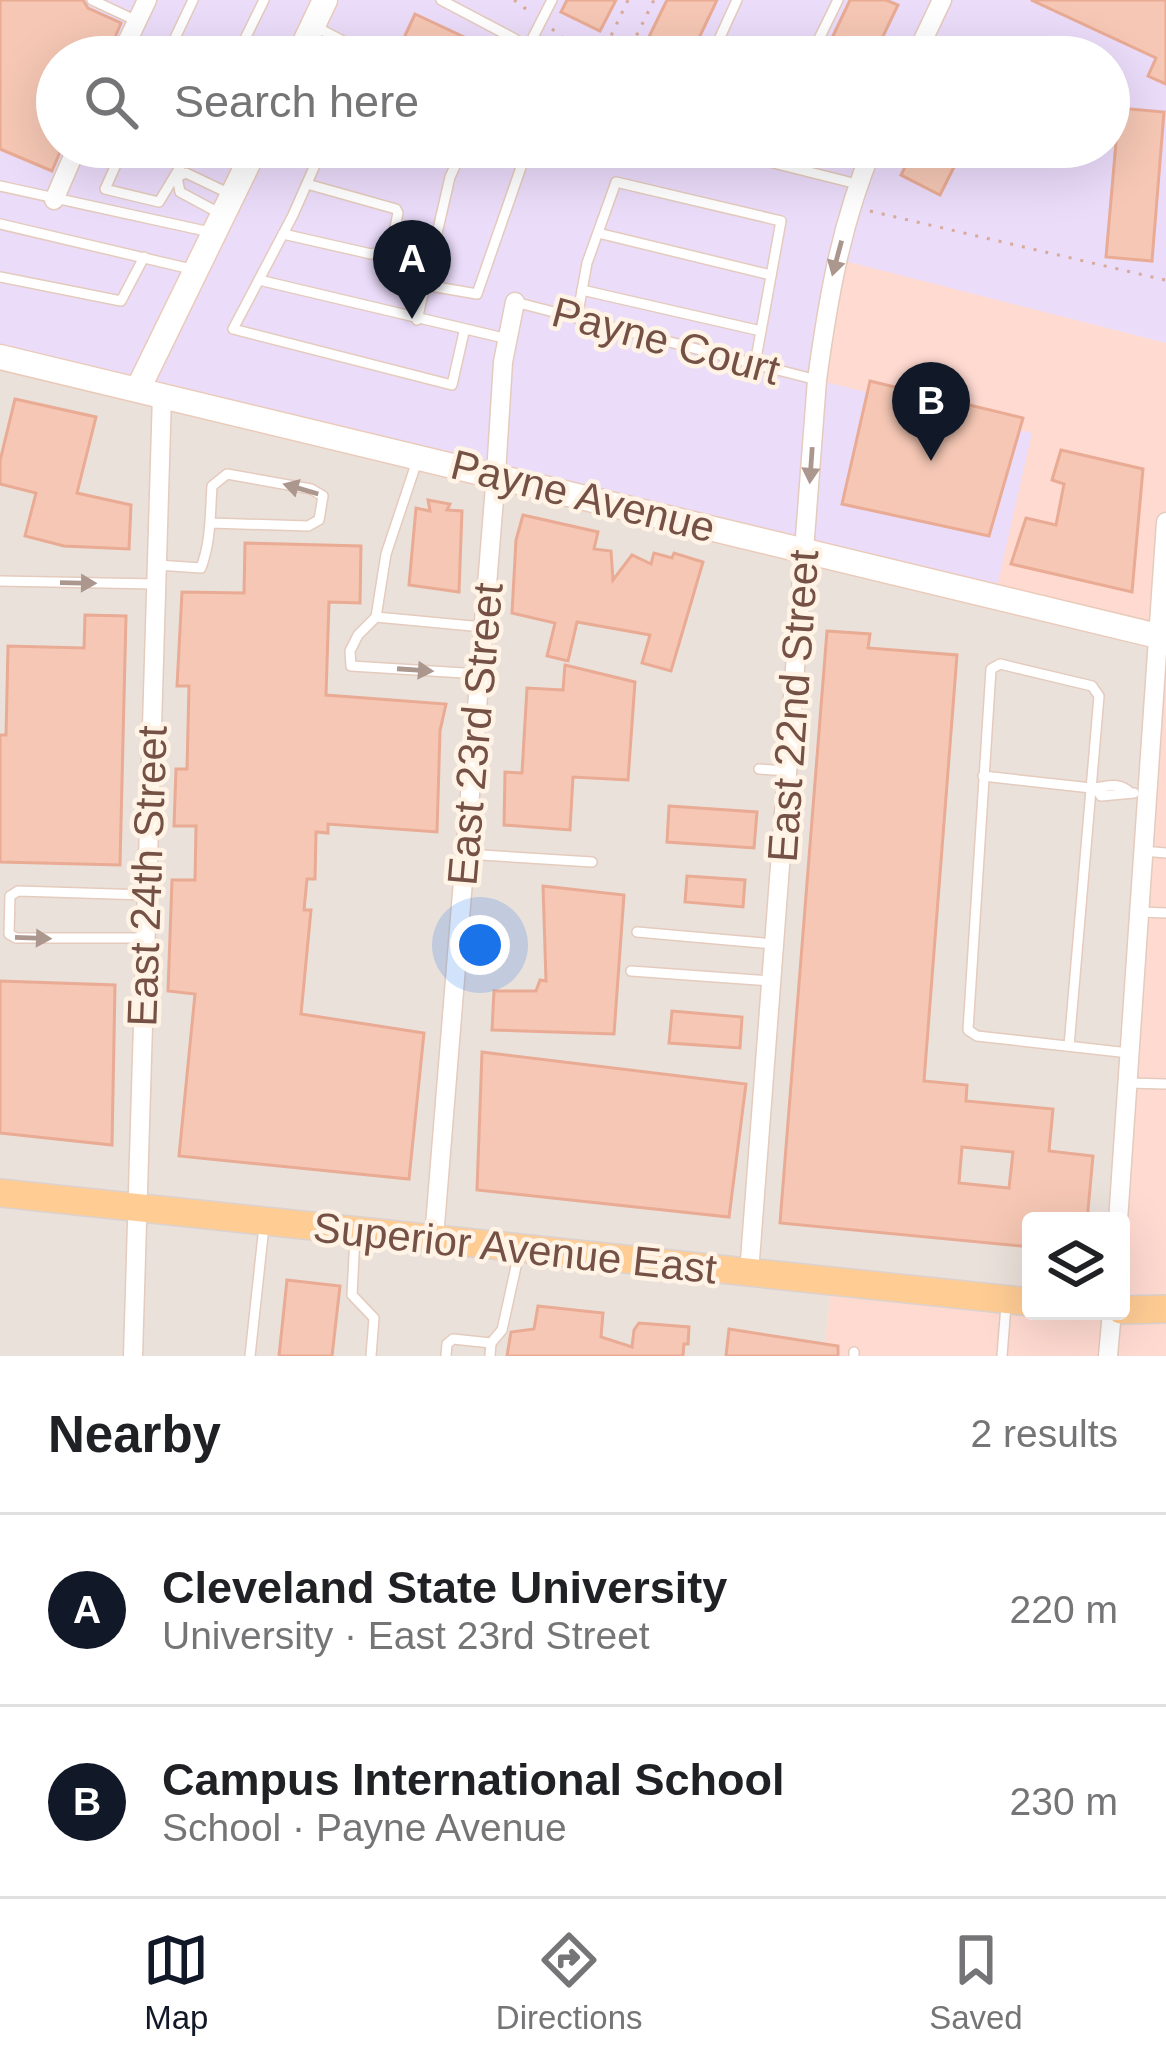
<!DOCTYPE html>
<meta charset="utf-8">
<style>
body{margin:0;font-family:Helvetica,sans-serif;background:#f2f2f2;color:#202124}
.controls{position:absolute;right:36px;bottom:36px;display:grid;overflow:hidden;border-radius:12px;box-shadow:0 12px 48px #0002}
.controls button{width:108px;height:108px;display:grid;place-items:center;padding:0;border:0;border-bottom:3px solid #e0e0e0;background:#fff;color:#202124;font:60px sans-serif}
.you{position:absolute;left:480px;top:945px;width:42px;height:42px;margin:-30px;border:9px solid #fff;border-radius:50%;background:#1a73e8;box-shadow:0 0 0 18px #1a73e833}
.badge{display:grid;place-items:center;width:78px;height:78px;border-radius:50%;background:#111827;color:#fff;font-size:39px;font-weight:700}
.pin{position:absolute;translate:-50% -99px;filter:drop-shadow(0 3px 6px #0008)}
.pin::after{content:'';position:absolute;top:63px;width:42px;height:36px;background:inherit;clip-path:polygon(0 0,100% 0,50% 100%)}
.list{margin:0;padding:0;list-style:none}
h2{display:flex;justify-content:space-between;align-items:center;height:156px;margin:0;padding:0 48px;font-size:51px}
h2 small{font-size:39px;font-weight:400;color:#757577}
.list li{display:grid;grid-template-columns:78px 1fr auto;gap:36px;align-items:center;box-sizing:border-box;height:192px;padding:0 48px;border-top:3px solid #e0e0e0}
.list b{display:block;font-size:45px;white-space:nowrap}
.list p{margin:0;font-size:39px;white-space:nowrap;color:#757577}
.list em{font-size:39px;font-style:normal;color:#757577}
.icon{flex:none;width:66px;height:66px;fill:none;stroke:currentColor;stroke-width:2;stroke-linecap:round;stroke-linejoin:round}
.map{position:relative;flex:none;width:1166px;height:1356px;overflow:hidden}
.search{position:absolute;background:#fff;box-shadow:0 12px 48px #0002;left:36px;right:36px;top:36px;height:132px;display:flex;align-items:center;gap:30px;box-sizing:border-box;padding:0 42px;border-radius:66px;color:#757577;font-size:45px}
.sheet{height:540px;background:#fff}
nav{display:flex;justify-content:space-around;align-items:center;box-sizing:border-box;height:168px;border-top:3px solid #e0e0e0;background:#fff;font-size:33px;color:#757577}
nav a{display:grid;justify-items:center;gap:6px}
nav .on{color:#111827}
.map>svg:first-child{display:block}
.commercial{fill:#ffdad1}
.industrial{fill:#ebe1db}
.education{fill:#ebdcfa;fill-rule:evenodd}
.building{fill:#f5c7b4;stroke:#e9ab94;stroke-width:3;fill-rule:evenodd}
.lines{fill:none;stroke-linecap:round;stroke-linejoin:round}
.lane-casing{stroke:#e4cbbd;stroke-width:12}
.street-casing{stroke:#e4cbbd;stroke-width:21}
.secondary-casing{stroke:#eacbba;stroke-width:27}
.primary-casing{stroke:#dbd2cf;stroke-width:30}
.path{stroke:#d9aa98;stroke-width:3;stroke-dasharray:3 9;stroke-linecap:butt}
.lane{stroke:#fff;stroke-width:9}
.street{stroke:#fff;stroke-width:18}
.secondary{stroke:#fff;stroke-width:24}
.primary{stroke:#ffcc94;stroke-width:27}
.oneway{fill:#ac978f}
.labels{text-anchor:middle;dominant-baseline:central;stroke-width:9;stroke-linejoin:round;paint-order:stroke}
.street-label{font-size:42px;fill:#755145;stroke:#fff3e6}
</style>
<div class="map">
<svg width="1166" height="1356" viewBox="0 0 1166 1356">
<rect width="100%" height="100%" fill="#feeedf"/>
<polygon class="commercial" points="836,258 1166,343 1166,1356 823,1356 832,1281 1031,1311 1121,1311 1121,1221 805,550"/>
<polygon class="industrial" points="0,357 1158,635 1118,1221 1031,1221 1031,1302 832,1281 823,1356 0,1356"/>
<path class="education" d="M 0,0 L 1166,0 L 1166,343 L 837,259 L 817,380 L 1032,433 L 995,596 L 0,357 ZM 57,57 L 1109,57 L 1109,147 L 57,147 Z"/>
<g class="building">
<polygon points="0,0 83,0 88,8 121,23 107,57 57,57 57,147 62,147 52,171 0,149"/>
<polygon points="567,0 616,0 600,31 561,12"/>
<polygon points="667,0 717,0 690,57 639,57"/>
<polygon points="850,0 886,0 898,5 873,57 823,57"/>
<polygon points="1031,0 1166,0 1166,84 1148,76 1156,58"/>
<polygon points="415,14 464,37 455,57 395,57"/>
<polygon points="968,38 1008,57 958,57"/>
<polygon points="1119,108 1164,112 1152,261 1106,257"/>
<polygon points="915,147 964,147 940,195 901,175"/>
<polygon points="870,381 1023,418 989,536 842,504"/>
<polygon points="15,399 96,417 77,493 131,505 129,549 64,546 25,536 36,493 0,484 0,461"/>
<polygon points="1061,450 1143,469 1132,592 1011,564 1026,518 1056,525 1064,484 1052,480"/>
<polygon points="428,500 450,504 447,510 462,511 459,592 409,585 416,508 430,511"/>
<polygon points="523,515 598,532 594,549 611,551 613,580 632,555 651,564 654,553 672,558 674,553 703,562 671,671 642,663 650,635 577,622 568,661 547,656 555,623 512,613 516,540"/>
<polygon points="245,543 361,546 360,603 329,602 326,695 446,704 440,731 437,832 328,824 328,833 316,832 315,879 307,879 304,910 311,910 301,1014 424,1033 409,1179 179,1156 195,994 168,991 172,880 195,880 196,826 174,826 176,769 187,769 189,686 177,686 182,592 244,593"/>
<polygon points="85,615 126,616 120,865 0,862 0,735 6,735 8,646 84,648"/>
<path d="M 827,631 L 870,634 L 868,648 L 957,655 L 924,1081 L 967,1085 L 966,1101 L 1053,1109 L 1049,1151 L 1093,1156 L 1087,1221 L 1031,1221 L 1031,1247 L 780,1223 ZM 962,1147 L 1013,1152 L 1009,1188 L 959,1183 Z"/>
<polygon points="565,665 635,682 628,780 573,777 570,830 504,825 505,772 522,773 527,688 563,690"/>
<polygon points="669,806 757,812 754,848 667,842"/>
<polygon points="687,876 745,880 743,907 685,902"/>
<polygon points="543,886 624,895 614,1034 492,1030 494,991 536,991 540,980 546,981"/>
<polygon points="0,981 115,985 112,1145 0,1133"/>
<polygon points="672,1011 742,1017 740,1048 669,1043"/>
<polygon points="482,1052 746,1084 729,1217 477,1190"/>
<polygon points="287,1280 340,1286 332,1356 279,1356"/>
<polygon points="538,1306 603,1313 601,1337 632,1347 634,1330 639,1323 689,1327 688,1344 684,1344 683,1356 507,1356 511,1332 534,1329"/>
<polygon points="729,1329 838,1346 838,1356 726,1356"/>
</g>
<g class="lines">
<g class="lane-casing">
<g id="lane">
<polyline points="92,0 137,21"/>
<polyline points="441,0 515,39 539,57"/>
<polyline points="318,28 368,54 367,57"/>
<polyline points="527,49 552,0"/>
<polyline points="166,57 193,0"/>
<polyline points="236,57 264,0"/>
<polyline points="711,57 737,0"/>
<polyline points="810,57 838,0"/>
<polyline points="124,147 105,189 159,202 192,147"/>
<polyline points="323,147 293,215 233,329 452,385 464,332"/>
<polyline points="710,147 857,184"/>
<polyline points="0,186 210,232"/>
<polyline points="219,213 180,192 177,177 186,173 228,193"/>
<polyline points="0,224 191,269"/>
<polyline points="598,233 771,275"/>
<polyline points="283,234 371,254 385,251 393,238 398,213 396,209 307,184"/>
<polyline points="0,277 121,301 144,257"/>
<polyline points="259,280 508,339"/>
<polyline points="425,285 477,294 528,147"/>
<polyline points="582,290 761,331"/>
<polyline points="515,302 817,380"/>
<polyline points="577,318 587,263 616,182 781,221 755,364"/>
<polyline points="417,320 450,177 464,147"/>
<polyline points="417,461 386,554 376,617 358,635 350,651 351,666 480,674"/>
<path d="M 157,565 L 201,568 C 211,541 210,515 212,486 L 227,474 L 311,489 L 323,496 L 319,520 L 308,526 L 210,523"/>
<polyline points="0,581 156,584"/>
<polyline points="376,617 483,627"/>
<polyline points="759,769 788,771"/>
<path d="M 983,776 L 1091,788 C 1106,788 1117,780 1131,793"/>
<polyline points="1096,788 1101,796 1134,793"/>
<polyline points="1143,851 1166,853"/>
<polyline points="465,854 592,862"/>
<polyline points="1141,912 1166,913"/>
<polyline points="637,932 774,944"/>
<polyline points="145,938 16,938 9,934 10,896 18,891 146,895"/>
<polyline points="631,971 771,981"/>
<polyline points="1069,1046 1099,696 1092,686 1000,664 991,669 968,1030 977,1036 1129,1053"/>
<polyline points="1127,1083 1166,1084"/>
<polyline points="355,1236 352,1295 374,1318 371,1356"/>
<polyline points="250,1356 264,1226"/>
<polyline points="446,1356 447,1344 453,1339 491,1343"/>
<polyline points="490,1356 491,1343 502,1330 519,1253"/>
<polyline points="854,1356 854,1352"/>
<polyline points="1002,1356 1006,1305"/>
</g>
</g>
<g class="street-casing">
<g id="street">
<polyline points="120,57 147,0"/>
<polyline points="915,57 942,0"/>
<polyline points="54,200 77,147"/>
<polyline points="1118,1221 1166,522"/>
<polyline points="434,1238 496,474 503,362 515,302"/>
<path d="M 749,1273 L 817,380 C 828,299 841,223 873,147"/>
<polyline points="133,1356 162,395"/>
<polyline points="1108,1356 1112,1311"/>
</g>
</g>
<g class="secondary-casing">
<g id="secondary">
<polyline points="298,57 325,0"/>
<polyline points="0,357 1166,638"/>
<polyline points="138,389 256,147"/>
</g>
</g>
<g class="primary-casing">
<g id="primary">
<polyline points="0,1193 1031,1302"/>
<polyline points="1121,1310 1166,1309"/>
</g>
</g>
<g class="path">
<polyline points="514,0 530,12"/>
<polyline points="552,29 588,57"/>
<polyline points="601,57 628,0"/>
<polyline points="626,57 654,0"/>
<polyline points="829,147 842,153"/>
<polyline points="870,211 1165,280"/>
</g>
<use href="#lane" class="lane"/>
<use href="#street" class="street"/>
<use href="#secondary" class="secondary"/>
<use href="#primary" class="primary"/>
</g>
<defs><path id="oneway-solid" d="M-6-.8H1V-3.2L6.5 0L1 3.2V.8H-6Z" transform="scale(3)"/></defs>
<g class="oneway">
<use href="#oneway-solid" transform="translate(837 258) rotate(105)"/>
<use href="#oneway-solid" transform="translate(811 465) rotate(94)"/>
<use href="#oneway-solid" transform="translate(301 489) rotate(-164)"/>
<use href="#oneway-solid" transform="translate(78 583) rotate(1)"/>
<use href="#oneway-solid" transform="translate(415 670) rotate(4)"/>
<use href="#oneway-solid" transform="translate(33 938) rotate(2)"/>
</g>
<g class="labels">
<g class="street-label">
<text transform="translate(666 341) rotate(15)">Payne Court</text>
<text transform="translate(583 496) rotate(14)">Payne Avenue</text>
<text transform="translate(793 706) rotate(-86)">East 22nd Street</text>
<text transform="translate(475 734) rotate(-85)">East 23rd Street</text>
<text transform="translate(147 876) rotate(-88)">East 24th Street</text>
<text transform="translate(515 1248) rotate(6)">Superior Avenue East</text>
</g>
</g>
</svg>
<div class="controls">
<button><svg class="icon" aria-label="layers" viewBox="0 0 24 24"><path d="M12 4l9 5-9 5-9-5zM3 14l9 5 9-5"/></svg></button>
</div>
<div class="you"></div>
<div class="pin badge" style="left:412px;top:319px">A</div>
<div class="pin badge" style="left:931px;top:461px">B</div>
<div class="search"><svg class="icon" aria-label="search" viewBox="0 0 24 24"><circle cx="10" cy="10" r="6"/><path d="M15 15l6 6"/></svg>Search here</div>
</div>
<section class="sheet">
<h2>Nearby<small>2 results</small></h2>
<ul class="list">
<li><span class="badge">A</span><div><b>Cleveland State University</b><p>University · East 23rd Street</p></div><em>220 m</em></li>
<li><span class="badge">B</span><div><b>Campus International School</b><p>School · Payne Avenue</p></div><em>230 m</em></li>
</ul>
</section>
<nav>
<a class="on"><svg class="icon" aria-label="map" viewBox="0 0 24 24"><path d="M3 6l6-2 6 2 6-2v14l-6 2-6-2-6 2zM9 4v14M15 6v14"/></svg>Map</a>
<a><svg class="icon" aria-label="directions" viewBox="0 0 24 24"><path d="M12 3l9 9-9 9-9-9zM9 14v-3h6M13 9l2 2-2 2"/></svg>Directions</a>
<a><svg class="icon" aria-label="saved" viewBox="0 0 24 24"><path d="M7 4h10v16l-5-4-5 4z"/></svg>Saved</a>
</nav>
